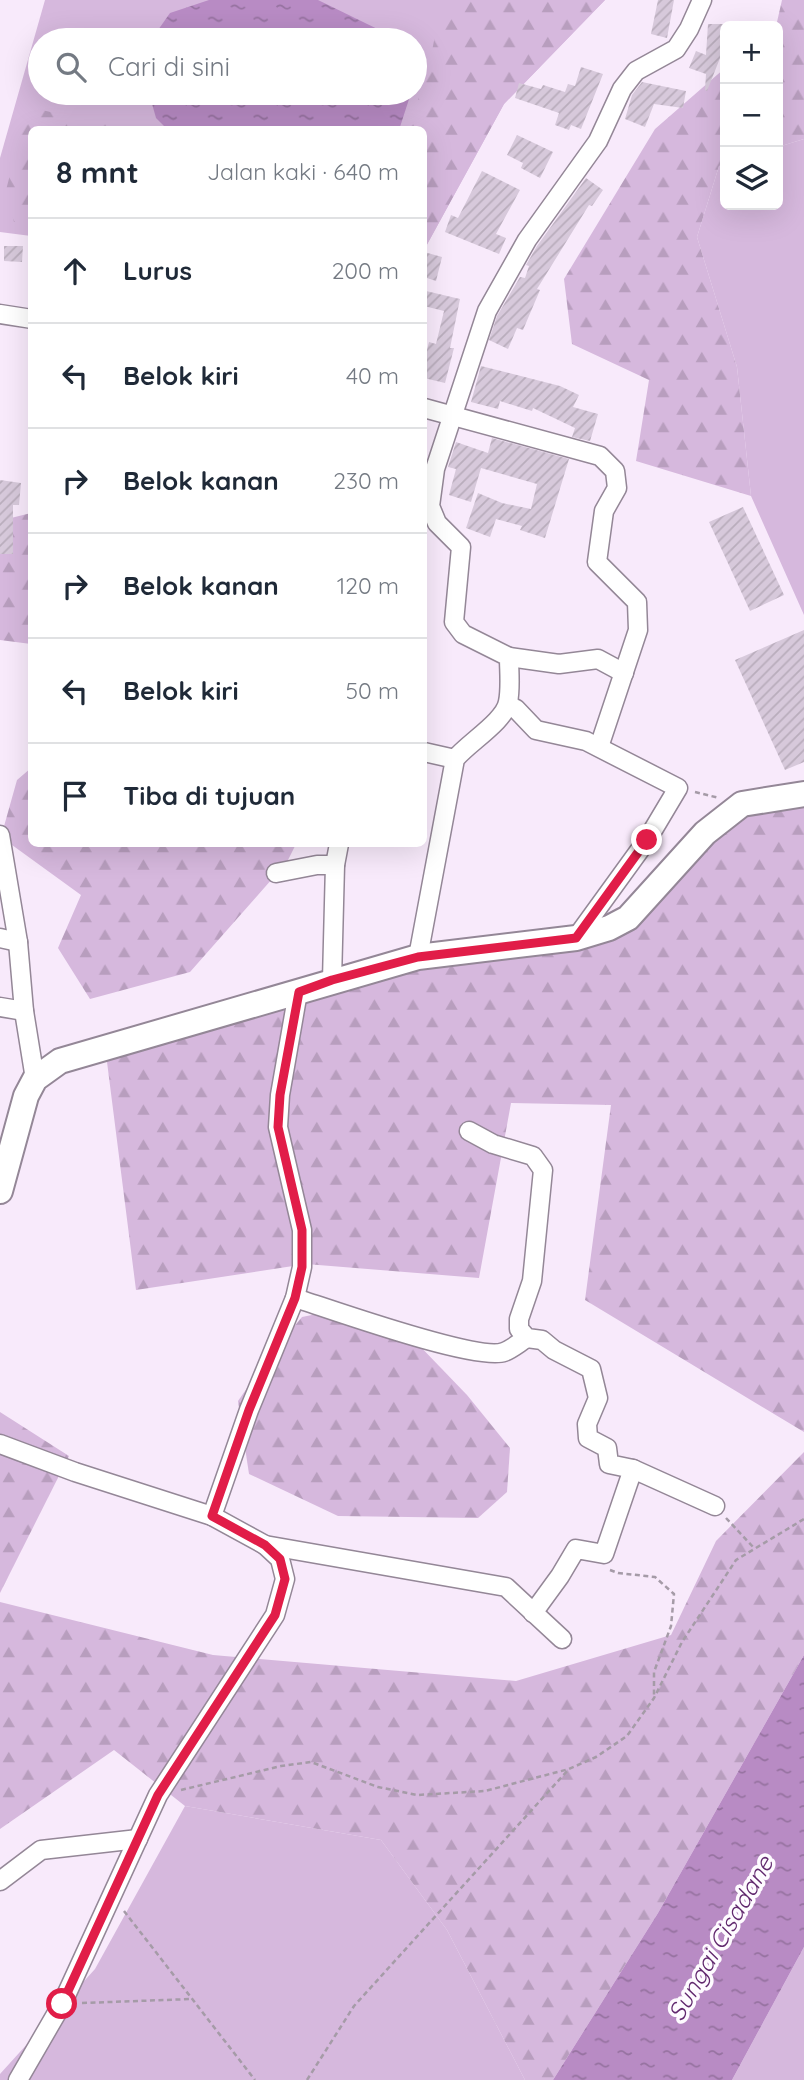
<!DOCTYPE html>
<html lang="id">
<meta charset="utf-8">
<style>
body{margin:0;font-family:Quicksand,sans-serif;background:#f6f6f7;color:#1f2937}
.controls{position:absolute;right:21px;top:21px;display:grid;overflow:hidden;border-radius:10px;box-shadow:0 7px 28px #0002}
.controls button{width:63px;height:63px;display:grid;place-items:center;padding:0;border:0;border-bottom:2px solid #e0e1e3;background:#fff;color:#1f2937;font:35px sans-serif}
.stop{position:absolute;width:21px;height:21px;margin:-16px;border:5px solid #e11d48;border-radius:50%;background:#fff}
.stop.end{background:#e11d48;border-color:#fff;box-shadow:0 2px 7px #0008}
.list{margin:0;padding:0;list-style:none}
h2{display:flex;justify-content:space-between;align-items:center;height:91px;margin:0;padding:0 28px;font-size:30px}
h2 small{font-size:23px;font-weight:400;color:#747a83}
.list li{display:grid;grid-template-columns:46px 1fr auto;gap:21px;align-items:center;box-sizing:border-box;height:105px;padding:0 28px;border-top:2px solid #e0e1e3}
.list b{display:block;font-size:26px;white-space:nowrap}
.list em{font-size:23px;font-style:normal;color:#747a83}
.icon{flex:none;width:38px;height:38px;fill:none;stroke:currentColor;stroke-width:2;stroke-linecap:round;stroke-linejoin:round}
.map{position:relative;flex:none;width:804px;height:2080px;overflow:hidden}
.search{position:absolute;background:#fff;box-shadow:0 7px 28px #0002;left:28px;top:28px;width:399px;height:77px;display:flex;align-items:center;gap:18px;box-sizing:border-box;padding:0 24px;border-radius:38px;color:#747a83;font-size:26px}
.panel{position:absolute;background:#fff;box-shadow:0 7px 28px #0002;left:28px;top:126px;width:399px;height:721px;border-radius:10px}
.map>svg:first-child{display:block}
.green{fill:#d6b8dd;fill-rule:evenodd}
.forest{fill:url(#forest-firs)}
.water{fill:url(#water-ripples)}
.building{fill:url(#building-hatch)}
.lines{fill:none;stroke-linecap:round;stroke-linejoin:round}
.street-casing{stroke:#948797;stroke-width:21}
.secondary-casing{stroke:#948797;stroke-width:28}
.path{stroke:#a59ba7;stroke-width:2.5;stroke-dasharray:5 3.5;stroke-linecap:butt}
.street{stroke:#fff;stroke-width:18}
.secondary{stroke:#fff;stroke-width:24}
.route{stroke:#e11d48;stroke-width:9}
.labels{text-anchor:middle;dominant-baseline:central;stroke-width:7;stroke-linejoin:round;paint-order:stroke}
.water-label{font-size:24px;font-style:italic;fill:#61286e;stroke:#fefbff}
</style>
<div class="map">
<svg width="804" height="2080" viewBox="0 0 804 2080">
<defs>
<pattern id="forest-firs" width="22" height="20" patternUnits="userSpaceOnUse" patternTransform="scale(1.75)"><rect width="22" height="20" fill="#d6b8dd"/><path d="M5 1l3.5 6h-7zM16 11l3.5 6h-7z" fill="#b89ebe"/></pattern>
<pattern id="water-ripples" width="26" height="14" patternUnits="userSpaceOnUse" patternTransform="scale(1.75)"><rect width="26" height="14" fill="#b88bc4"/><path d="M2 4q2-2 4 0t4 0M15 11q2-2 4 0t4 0" fill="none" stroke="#9672a0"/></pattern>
<pattern id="building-hatch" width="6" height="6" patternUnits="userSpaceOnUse" patternTransform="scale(1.75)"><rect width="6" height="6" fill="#d7c9db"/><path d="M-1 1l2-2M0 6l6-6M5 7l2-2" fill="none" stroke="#b9adbc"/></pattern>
</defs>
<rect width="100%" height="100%" fill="#f8eafb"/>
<g class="green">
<path d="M 45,0 L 605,0 L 504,104 L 424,250 L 424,130 L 32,130 L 31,236 L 0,232 L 0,158 ZM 40,40 L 415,40 L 415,93 L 40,93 Z"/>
<polygon points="804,139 804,615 751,496 737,367 697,237 719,166 725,164 725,205 778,205 778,147"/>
<polygon points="185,1806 381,1840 447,1930 525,2080 0,2080 0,2074 95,1969"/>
<polygon points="804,1947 804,2080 732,2080"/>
</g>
<g class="forest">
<polygon points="442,0 605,0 504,104 424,250 424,130 409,130 431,56"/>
<polygon points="782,0 804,0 804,139 778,147 778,26 773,26 777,22"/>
<polygon points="725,68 725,164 719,166 697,237 737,367 751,496 636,461 649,380 572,344 564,279 655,129"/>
<polygon points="28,107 127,129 32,130 31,224 14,222 6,190"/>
<polygon points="31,513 31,644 0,640 0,524 11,518"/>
<polygon points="31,768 32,844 296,844 287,862 190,972 90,999 58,948 81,895 1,837 17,780"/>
<polygon points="804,803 804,1432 585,1300 611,1105 511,1103 479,1278 306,1264 136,1290 106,1054 391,969 605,934 694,836 753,810"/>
<polygon points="351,1307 414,1340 467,1395 510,1448 507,1492 478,1518 338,1516 249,1474 238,1401 268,1358 302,1317"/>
<polygon points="0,1412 69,1456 0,1593"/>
<polygon points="804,1452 804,1655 658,1913 553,2080 525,2080 447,1930 381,1840 185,1806 114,1750 0,1829 0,1602 213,1655 516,1681 671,1635 716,1541"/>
</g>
<g class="water">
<polygon points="209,0 318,0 400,40 151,40 170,13"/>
<polygon points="149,93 411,93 399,130 167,129 156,118"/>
<polygon points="804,1655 804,1947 732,2080 553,2080 658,1913"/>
</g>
<g class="building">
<polygon points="658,0 674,0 667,38 651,34"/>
<polygon points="708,24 725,24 725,54 722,53 707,91 705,90 706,74 689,68 696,51 706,55"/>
<polygon points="581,67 603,74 581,129 571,125 569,130 555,125 559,113 515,98 519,83 541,89 543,85 565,92 568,84 575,86"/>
<polygon points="642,82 686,91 683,108 654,104 645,127 625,119 632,95"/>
<polygon points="517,135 553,152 540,178 521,168 523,163 507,155"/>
<polygon points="482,171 520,190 496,234 506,238 499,254 445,232 451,215 458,218"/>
<polygon points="586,178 603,190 592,206 589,205 537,289 540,290 523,330 517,328 508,349 489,340 497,316 520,277 525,278 529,266 526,265 537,246"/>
<polygon points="4,246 23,246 22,262 4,261"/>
<polygon points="424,252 442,257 436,281 424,277"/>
<polygon points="426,291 460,299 450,348 454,348 445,383 424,378 424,362 429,342 436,344 444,311 424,306"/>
<polygon points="481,366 560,386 579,395 573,407 598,414 590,441 572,437 575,428 533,408 532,411 500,401 498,409 471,402"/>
<polygon points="492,438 569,459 545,538 520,530 522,526 496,519 490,537 466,528 478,493 502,503 531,509 537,484 481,468 471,502 449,495 456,469 448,467 456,442 488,453"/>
<polygon points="0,480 21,483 19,505 13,505 13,554 0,554"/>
<polygon points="743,507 784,595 750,611 709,522"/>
<polygon points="804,630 804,762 785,770 735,660"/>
</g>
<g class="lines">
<g class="street-casing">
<g id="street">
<polyline points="0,314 32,319"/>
<polyline points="424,408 600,456 615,471 617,488 604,511 597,562 637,602 638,630 599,747"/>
<polyline points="509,657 559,664 598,659 624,673"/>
<polyline points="508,705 516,709 536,730 586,741 678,788 647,840 576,938"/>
<polyline points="424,752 455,759"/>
<polyline points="0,835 18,942 24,1011 35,1079"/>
<polyline points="335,865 339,844"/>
<polyline points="276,873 317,865 335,865 332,980"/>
<polyline points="0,938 18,942"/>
<path d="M 418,957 L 455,759 C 468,743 505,721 508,702 C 511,688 509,671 509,657 L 463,634 L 454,622 L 461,547 L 437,523 L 430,506 L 435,469 L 487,311 L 527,240 L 598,141 L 622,89 L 636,71 L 676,49 L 689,29 L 702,0"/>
<polyline points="0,1007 24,1011"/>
<polyline points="469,1131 493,1144 533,1156 543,1170 532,1281 519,1319 519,1329 527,1338 542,1340 554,1350 591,1369 598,1398 587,1424 588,1438 607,1448 609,1464 633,1469"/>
<path d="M 295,1298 C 330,1309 477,1362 504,1352 C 512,1349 520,1342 527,1338"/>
<polyline points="0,1444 75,1472 212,1516 265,1545 506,1587 562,1639"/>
<polyline points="212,1516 249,1410 295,1298 302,1267 302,1230 278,1127 280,1095 298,992"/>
<polyline points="533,1613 560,1576 576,1549 604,1554 633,1469 715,1506"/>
<polyline points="0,1881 41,1850 138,1839"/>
<polyline points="18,2080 62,2004 158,1795 275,1615 285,1579 280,1559 265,1545"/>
</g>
</g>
<g class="secondary-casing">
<polyline id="secondary" points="0,1191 26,1096 35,1079 60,1061 418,957 576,938 609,928 628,918 705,833 742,804 804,794"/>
</g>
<g class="path">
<polyline points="695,792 719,798"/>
<polyline points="726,1518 755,1549"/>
<polyline points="610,1570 618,1573 655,1577 674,1594 671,1626 654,1672 654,1695"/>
<polyline points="181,1790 281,1766 311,1762 378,1787 417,1795 485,1791 569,1769 596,1757 627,1736 654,1698 682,1642 736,1560 804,1519"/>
<polyline points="124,1911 255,2080"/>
<polyline points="82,2003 191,1999"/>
<polyline points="307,2080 354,2006 568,1770"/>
</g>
<use href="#street" class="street"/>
<use href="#secondary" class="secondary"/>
</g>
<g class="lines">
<polyline class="route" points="62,2004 158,1795 275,1615 285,1579 280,1559 265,1545 212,1516 249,1410 295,1298 302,1267 302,1230 278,1127 280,1095 299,992 332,980 418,957 576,938 647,840"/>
</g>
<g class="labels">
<g class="water-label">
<text transform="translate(720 1938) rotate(-60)">Sungai Cisadane</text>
</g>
</g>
</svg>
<div class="controls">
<button>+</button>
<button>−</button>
<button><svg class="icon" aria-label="layers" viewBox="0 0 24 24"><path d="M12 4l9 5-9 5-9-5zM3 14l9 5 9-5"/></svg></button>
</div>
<div class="stop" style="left:62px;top:2004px"></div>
<div class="stop end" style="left:647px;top:840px"></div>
<div class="search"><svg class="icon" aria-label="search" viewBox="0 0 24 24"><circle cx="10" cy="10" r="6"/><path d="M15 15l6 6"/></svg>Cari di sini</div>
<section class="panel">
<h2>8 mnt<small>Jalan kaki · 640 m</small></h2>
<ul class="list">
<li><svg class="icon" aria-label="ahead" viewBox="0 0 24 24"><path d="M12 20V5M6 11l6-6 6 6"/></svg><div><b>Lurus</b></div><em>200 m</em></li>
<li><svg class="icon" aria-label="left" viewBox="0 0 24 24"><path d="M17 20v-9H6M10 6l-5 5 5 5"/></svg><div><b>Belok kiri</b></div><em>40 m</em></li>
<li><svg class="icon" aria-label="right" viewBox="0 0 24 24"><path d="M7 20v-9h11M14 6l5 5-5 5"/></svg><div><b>Belok kanan</b></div><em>230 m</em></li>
<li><svg class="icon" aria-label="right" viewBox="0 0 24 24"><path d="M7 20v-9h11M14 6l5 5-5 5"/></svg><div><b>Belok kanan</b></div><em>120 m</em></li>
<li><svg class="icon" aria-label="left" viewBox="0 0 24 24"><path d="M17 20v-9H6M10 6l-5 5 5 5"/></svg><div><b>Belok kiri</b></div><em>50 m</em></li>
<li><svg class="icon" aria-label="arrive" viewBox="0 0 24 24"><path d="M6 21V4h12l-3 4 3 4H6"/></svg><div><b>Tiba di tujuan</b></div></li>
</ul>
</section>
</div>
